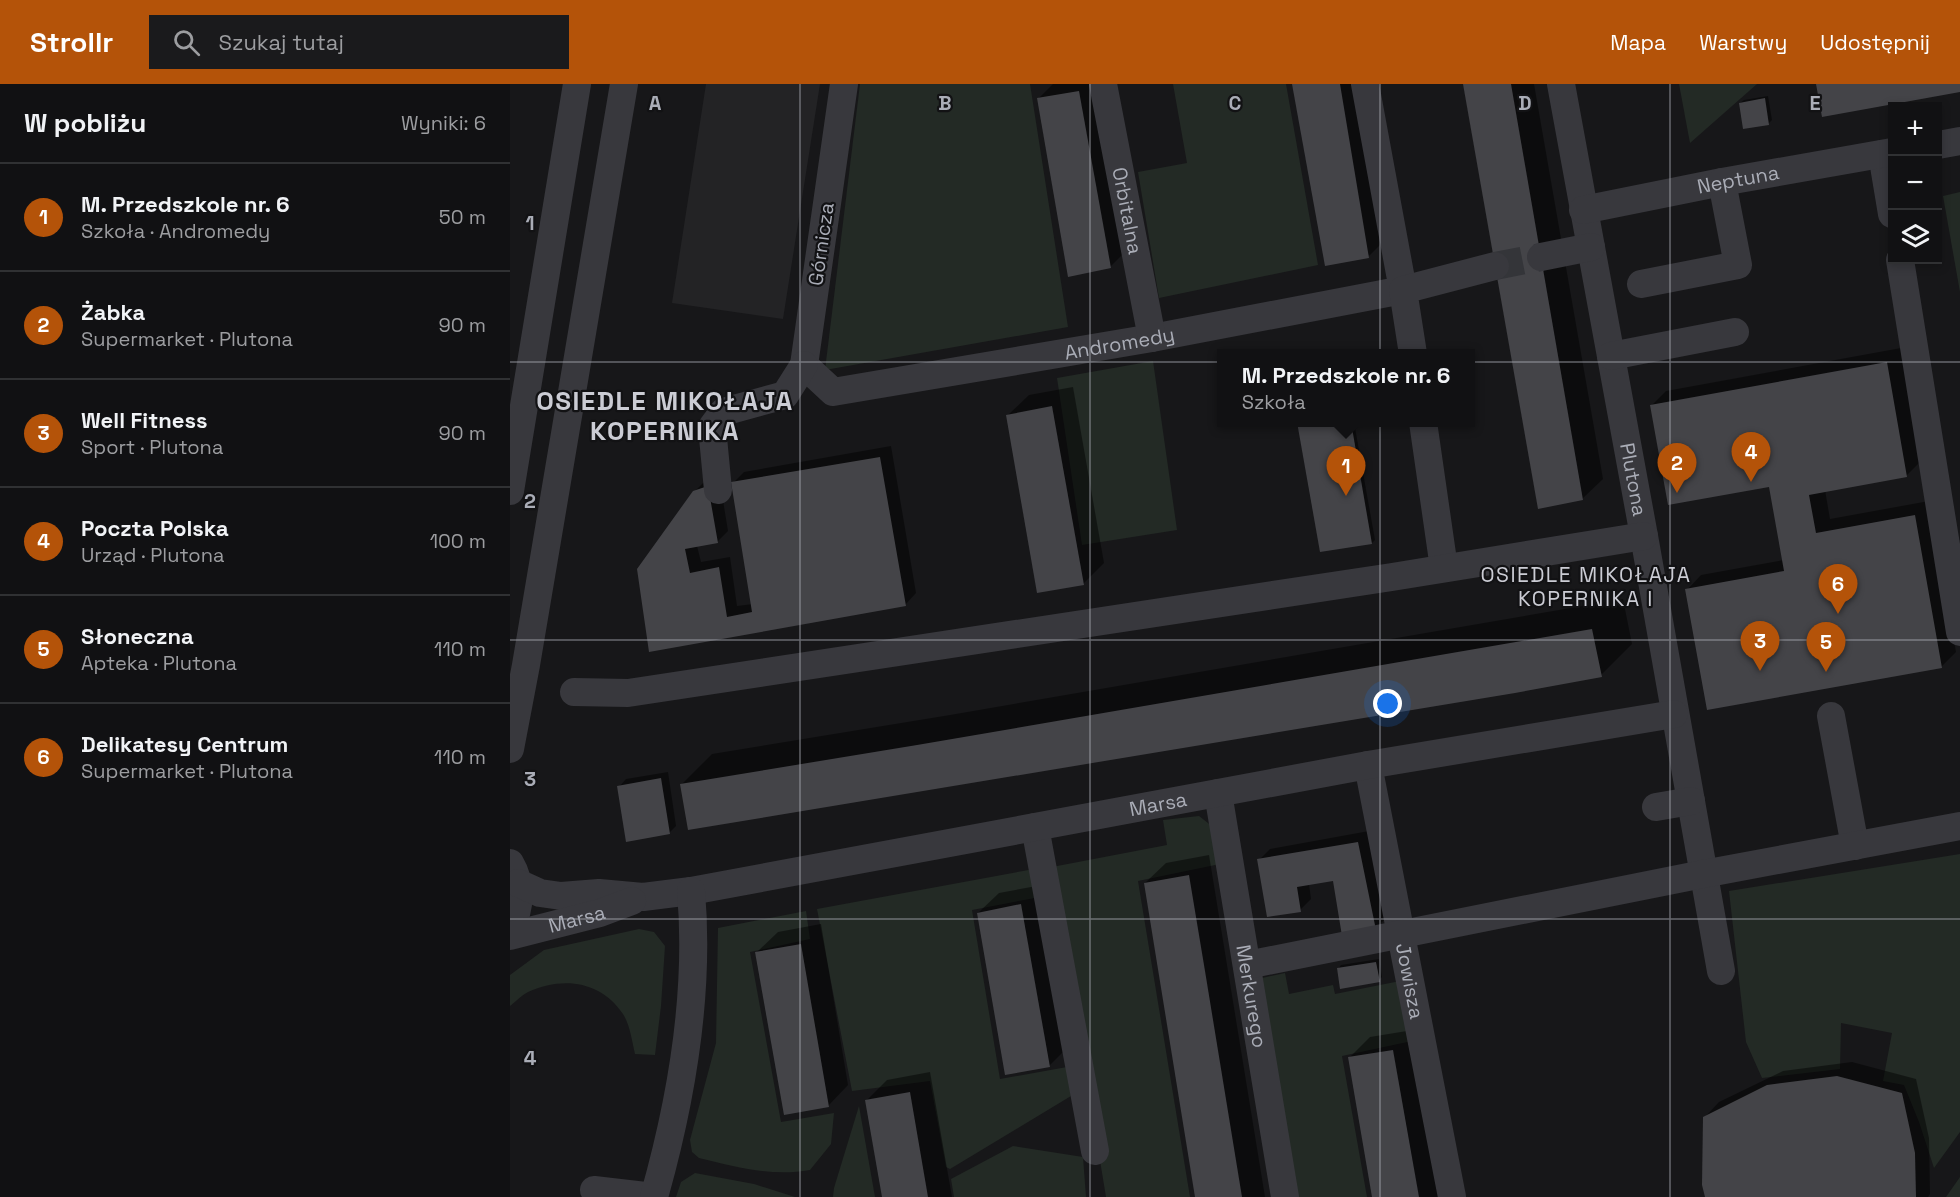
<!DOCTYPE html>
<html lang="pl">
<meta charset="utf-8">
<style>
body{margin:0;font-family:"Space Grotesk",sans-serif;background:#1a1a1c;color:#f1f3f6}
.controls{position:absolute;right:18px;top:18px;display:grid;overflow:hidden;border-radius:0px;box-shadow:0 3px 9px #0003}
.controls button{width:54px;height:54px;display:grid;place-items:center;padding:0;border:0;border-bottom:2px solid #303133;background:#111113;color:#f1f3f6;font:30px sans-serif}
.you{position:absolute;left:878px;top:620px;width:21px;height:21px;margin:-15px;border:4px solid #fff;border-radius:50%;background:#1a73e8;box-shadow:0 0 0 9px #1a73e833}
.badge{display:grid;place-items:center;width:39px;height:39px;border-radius:50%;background:#b45309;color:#fff;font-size:20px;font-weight:700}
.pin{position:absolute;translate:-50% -50px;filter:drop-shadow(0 2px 3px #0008)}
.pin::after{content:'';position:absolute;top:32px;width:21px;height:18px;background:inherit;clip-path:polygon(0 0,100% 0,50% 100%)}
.popup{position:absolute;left:707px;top:265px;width:258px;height:78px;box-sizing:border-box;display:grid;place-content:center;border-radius:0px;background:#111113;filter:drop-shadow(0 2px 4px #0005);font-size:20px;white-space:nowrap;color:#9c9da0}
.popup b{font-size:22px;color:#f1f3f6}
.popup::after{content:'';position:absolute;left:50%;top:100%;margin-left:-12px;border:12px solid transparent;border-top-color:#111113}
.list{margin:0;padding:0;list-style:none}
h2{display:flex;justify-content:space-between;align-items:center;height:78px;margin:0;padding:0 24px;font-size:26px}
h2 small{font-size:20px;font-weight:400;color:#9c9da0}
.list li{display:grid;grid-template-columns:39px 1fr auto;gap:18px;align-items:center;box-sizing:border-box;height:108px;padding:0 24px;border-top:2px solid #303133}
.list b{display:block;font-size:22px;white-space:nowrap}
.list p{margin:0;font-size:20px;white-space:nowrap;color:#9c9da0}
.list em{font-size:20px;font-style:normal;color:#9c9da0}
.icon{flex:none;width:33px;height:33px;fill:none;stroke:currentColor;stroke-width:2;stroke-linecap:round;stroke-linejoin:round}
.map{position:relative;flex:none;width:1450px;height:1113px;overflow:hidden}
header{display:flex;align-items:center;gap:36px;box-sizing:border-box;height:84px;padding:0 30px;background:#b45309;color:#fff}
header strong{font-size:28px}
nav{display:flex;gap:33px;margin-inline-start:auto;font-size:21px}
.search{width:420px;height:54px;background:#1a1a1c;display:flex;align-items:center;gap:15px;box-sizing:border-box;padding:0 21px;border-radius:0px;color:#9c9da0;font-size:22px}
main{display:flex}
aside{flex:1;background:#111113}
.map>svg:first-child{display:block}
.built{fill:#232325}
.green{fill:#232a25}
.shadow{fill:#0007}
.building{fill:#444448}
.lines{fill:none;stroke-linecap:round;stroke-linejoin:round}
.minor-tunnel{stroke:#343539;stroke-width:28;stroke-dasharray:28 14;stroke-linecap:butt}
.minor{stroke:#38383d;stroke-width:28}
.grid{fill:none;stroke:#aaadb7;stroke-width:1.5;stroke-opacity:0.55}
.labels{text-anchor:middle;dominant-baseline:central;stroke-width:4.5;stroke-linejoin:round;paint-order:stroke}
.street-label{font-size:20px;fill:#aaadb7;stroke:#121214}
.neighbourhood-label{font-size:21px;letter-spacing:1.5px;fill:#cbccd4;stroke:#121214}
.district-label{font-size:26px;font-weight:bold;letter-spacing:1.5px;fill:#cbccd4;stroke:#121214}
.grid-label{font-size:20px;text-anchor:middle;font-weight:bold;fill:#aaadb7;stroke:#121214;stroke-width:4.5;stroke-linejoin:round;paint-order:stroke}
</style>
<header>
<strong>Strollr</strong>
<div class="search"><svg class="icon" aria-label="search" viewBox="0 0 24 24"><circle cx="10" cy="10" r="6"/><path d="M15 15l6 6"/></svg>Szukaj tutaj</div>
<nav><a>Mapa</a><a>Warstwy</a><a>Udostępnij</a></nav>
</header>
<main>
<aside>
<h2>W pobliżu<small>Wyniki: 6</small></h2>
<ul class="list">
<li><span class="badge">1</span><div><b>M. Przedszkole nr. 6</b><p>Szkoła · Andromedy</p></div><em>50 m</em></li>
<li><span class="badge">2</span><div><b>Żabka</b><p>Supermarket · Plutona</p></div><em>90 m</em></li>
<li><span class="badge">3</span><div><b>Well Fitness</b><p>Sport · Plutona</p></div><em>90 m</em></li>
<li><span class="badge">4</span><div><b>Poczta Polska</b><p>Urząd · Plutona</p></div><em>100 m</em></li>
<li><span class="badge">5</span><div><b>Słoneczna</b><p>Apteka · Plutona</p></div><em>110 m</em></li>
<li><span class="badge">6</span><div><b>Delikatesy Centrum</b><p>Supermarket · Plutona</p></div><em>110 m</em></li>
</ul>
</aside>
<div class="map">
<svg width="1450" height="1113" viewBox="0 0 1450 1113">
<rect width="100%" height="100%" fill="#171719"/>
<polygon class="built" points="196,0 310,0 273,235 162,219"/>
<g class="green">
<polygon points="350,0 520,0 558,243 315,286"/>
<polygon points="663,0 776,0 808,181 649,214 628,88 677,79"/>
<polygon points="1169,0 1247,0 1180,59"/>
<polygon points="1450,108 1450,208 1433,112"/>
<polygon points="643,277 667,446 572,461 547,294"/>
<polygon points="689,732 703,743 710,780 628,797 680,1113 596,1113 542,783 657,761 653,736"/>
<polygon points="1450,770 1450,1048 1424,1084 1409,1038 1394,1001 1373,997 1382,949 1331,939 1330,985 1252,994 1236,958 1219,807"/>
<polygon points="524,785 530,813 462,826 490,995 557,983 561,1012 440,1085 436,1083 420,997 342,1007 307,825"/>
<path d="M 296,827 L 300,855 L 240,868 L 271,1038 L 324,1029 L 321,1060 L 300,1086 C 262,1093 227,1083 189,1074 L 182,1068 L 180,1056 L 206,959 L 208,844 Z"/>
<path d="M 129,845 L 144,848 L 155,862 L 151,922 L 145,971 L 125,970 C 122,957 120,941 113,930 C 91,897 53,892 18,908 C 12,911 6,917 0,922 L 0,891 L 34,866 Z"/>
<polygon points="775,889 779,910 823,901 825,910 890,897 902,957 832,972 857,1113 788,1113 752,894"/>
<polygon points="349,1022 365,1113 323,1113 324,1104"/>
<polygon points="503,1062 573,1073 576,1113 444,1113 441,1095"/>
<polygon points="185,1089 244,1100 285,1113 166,1113 171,1098"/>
<polygon points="1450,1093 1450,1113 1436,1113"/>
</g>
<g class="shadow">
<polygon points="543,0 592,0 621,162 600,183 528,15"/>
<polygon points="784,0 854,0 879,152 859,172"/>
<polygon points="955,0 1024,0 1093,395 1072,415"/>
<polygon points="1258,12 1262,36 1259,39 1230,19 1234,16"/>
<polygon points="1391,264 1411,377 1397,391 1315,406 1320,435 1419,417 1446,568 1431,583 1177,506 1191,491 1274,476 1260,402 1142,321 1156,307"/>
<polygon points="831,266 832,270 815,270"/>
<polygon points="563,303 594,479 573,500 498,331 519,311"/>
<polygon points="789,338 844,338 865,456 862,459"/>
<polygon points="381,362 406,509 395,521 141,566 184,408 196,396 209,392 218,447 207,458 187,462 191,478 220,473 227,522 243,520 223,399 234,388"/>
<polygon points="1113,515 1122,560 1091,591 171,701 202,670 440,631"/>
<polygon points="158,688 166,742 159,749 109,703 116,695"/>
<polygon points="859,747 876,834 865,845 824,795 799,800 801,815 790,826 749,776 760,765"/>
<polygon points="699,771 755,1113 686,1113 635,799 656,779"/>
<polygon points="532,801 560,961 539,982 468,829 489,809"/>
<polygon points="311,840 338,1001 318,1022 247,868 268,848"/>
<polygon points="869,875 872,893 869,896 828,885 831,881"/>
<polygon points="903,946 932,1113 864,1113 839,974 860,953"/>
<polygon points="1342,978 1406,995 1419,1054 1420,1110 1418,1113 1196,1113 1195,1033 1209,1018 1273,987"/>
<polygon points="420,988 442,1113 373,1113 356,1017 377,996"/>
</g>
<g class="building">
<polygon points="782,0 830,0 859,174 815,182"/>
<polygon points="953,0 1001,0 1073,416 1028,425"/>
<polygon points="1306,0 1450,0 1450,8 1312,33"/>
<polygon points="569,7 601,184 558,193 527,14"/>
<polygon points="1255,14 1259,41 1233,45 1229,19"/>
<polygon points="1377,278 1397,393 1299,411 1306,449 1405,431 1432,584 1197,626 1175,505 1274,487 1259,403 1158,421 1140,321"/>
<polygon points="542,322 574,501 527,509 496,331"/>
<polygon points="787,338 841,338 862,460 810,468"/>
<polygon points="370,373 396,522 139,568 127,485 183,407 198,402 208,459 175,465 180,489 209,483 217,533 242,528 221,398"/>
<polygon points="1082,545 1092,593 1005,609 178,746 170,700 407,661"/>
<polygon points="151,694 160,750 116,758 107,702"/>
<polygon points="848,758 866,846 832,852 823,797 787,803 791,828 757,833 747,775"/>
<polygon points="679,791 695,887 732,1113 685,1113 634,799"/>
<polygon points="511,820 540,983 495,991 467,829"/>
<polygon points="291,860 319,1023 274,1031 245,868"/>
<polygon points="866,878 870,898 830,905 827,884"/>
<polygon points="883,966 909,1113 862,1113 838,973"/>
<polygon points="1327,992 1392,1009 1405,1069 1406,1113 1195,1113 1192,1101 1193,1033 1257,1001"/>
<polygon points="400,1008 418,1113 372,1113 355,1016"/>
</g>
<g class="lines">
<polyline class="minor-tunnel" points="985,182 1031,173"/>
<g class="minor">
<path id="s1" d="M 334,0 L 294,281 L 323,308 L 642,254 L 893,206 L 855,0"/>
<path id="s2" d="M 593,0 L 642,254"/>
<path id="s3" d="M 1051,0 L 1134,452 L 1211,887"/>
<polyline points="1428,61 1450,57"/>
<polyline points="1372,70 1382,130"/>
<path id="s4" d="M 1073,126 L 1212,98 L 1382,68"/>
<polyline points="1031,173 1081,163"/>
<polyline points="1390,176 1450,548"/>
<polyline points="1131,200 1228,181 1212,98"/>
<polyline points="903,270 893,206 985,182"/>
<polyline points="1101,272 1225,248"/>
<polyline points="913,338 934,484"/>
<polyline points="208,406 202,343 213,328 275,311 294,281"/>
<polyline points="0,407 67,0"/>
<polyline points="64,608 118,609 882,493 1134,452"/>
<polyline points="1321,632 1345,762"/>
<polyline points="0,665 16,581 114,0"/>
<path id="s5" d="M 858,681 L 942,1113"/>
<path id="s6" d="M 708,709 L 775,1113"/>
<polyline points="1146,723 1181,717"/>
<polyline points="525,743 585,1067"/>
<path d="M 0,779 C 12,799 11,824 0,844"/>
<path id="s7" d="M 8,799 L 30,809 L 51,812 L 89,809 L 133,813 L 181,807 L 858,681 L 1164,630"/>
<path id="s8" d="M 0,852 L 90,829 L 122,817"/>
<polyline points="737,881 1193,790 1450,742"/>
<polyline points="84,1106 144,1113"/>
<path d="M 144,1113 C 172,1014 190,910 181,807"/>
</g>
</g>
<path class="grid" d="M 290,0 L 290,1113M 580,0 L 580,1113M 870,0 L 870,1113M 1160,0 L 1160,1113M 0,278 L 1450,278M 0,556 L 1450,556M 0,835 L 1450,835"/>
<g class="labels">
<g class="street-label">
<text stroke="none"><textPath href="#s4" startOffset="158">Neptuna</textPath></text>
<text stroke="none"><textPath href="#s2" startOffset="129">Orbitalna</textPath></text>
<text transform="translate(311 160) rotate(-82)">Górnicza</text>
<text stroke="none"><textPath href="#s1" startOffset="614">Andromedy</textPath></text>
<text stroke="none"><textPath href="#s3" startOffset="402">Plutona</textPath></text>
<text stroke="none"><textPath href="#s7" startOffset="651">Marsa</textPath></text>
<text stroke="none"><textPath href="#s8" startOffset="69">Marsa</textPath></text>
<text stroke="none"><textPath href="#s5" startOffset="220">Jowisza</textPath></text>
<text stroke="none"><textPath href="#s6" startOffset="206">Merkurego</textPath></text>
</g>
<g class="neighbourhood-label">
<text x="1076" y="490">OSIEDLE MIKOŁAJA<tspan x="1076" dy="24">KOPERNIKA I</tspan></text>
</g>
<g class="district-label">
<text x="155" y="317">OSIEDLE MIKOŁAJA<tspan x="155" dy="30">KOPERNIKA</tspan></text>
</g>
</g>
<g class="grid-label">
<text x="145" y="26">A</text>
<text x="435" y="26">B</text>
<text x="725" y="26">C</text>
<text x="1015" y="26">D</text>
<text x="1305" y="26">E</text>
<text x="20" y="146">1</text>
<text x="20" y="424">2</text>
<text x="20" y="702">3</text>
<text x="20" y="981">4</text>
</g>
</svg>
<div class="controls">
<button>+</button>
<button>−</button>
<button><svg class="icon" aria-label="layers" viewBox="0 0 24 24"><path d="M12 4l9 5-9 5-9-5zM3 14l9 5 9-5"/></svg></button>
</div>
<div class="you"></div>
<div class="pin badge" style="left:836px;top:412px">1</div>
<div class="popup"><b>M. Przedszkole nr. 6</b>Szkoła</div>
<div class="pin badge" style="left:1167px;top:409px">2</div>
<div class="pin badge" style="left:1250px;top:587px">3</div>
<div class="pin badge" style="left:1241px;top:398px">4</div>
<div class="pin badge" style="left:1316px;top:588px">5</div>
<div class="pin badge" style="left:1328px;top:530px">6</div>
</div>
</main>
